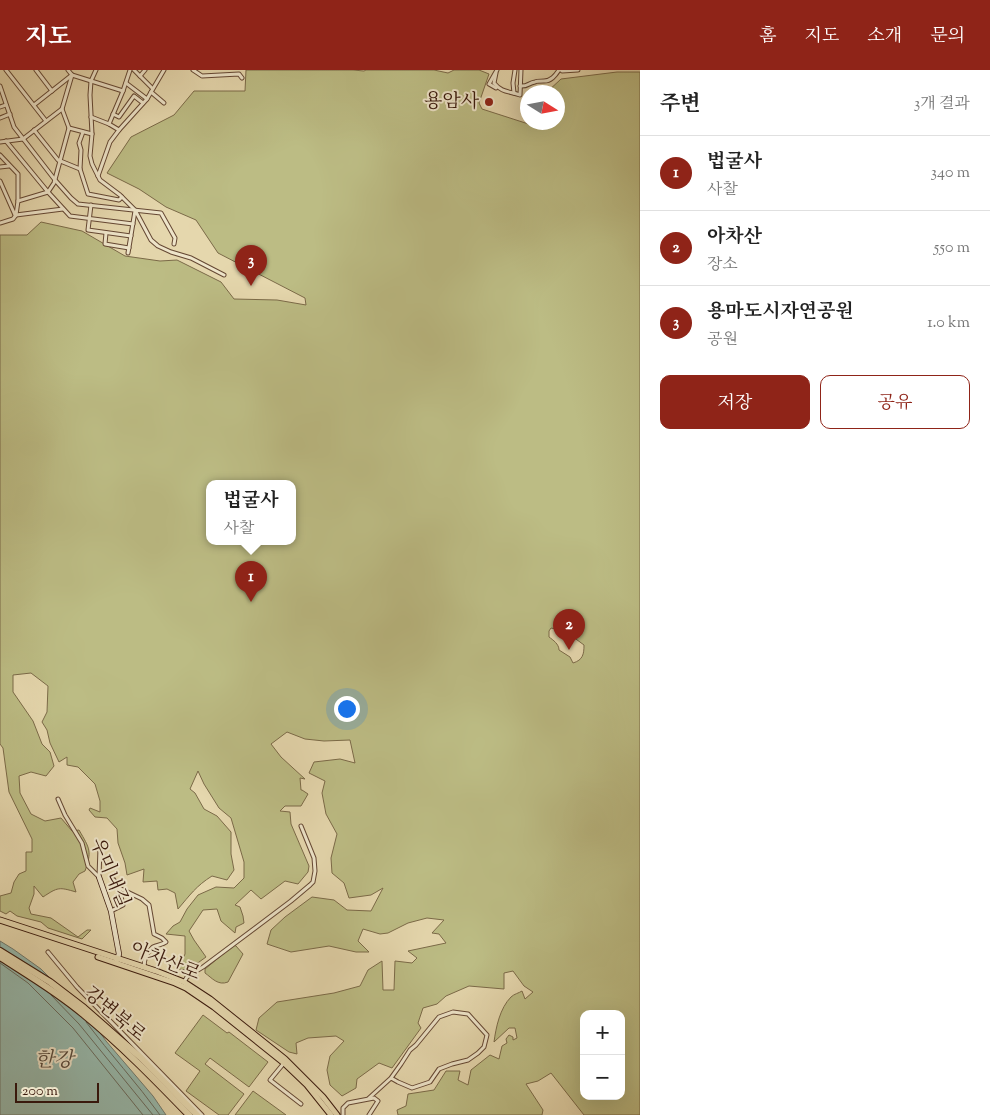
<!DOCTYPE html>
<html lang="ko">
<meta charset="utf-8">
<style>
body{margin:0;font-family:"Sorts Mill Goudy","Noto Serif KR",serif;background:#f6f6f6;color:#222}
.controls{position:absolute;right:15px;bottom:15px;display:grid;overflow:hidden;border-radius:10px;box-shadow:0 5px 20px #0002}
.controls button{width:45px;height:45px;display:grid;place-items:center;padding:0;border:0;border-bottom:1px solid #e0e0e0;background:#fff;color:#222;font:25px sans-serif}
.compass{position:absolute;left:520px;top:15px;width:45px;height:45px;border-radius:50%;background:#fff;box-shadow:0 5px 20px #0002;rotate:101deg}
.scale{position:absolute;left:15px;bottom:12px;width:84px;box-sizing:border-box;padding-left:5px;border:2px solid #3a190c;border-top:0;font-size:14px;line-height:18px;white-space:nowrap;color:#3a190c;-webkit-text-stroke:4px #eee5ca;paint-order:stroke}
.you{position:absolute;left:346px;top:638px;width:18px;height:18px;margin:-12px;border:4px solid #fff;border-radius:50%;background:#1a73e8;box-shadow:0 0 0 8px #1a73e833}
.badge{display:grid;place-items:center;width:32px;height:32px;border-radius:50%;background:#8f2418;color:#fff;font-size:16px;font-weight:700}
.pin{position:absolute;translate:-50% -41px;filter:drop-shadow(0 1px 2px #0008)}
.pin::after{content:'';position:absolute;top:26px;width:18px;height:15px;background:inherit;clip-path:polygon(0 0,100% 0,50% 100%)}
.popup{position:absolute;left:206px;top:410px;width:90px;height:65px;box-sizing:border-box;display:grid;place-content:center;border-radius:10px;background:#fff;filter:drop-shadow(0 1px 4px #0005);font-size:16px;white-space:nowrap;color:#767676}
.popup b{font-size:19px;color:#222}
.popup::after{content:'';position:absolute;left:50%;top:100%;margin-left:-10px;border:10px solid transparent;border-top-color:#fff}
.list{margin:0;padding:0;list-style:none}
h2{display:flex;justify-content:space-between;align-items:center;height:65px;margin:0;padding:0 20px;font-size:21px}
h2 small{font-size:16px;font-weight:400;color:#767676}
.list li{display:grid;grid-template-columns:32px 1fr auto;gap:15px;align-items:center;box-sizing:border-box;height:75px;padding:0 20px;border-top:1px solid #e0e0e0}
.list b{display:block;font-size:19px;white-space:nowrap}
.list p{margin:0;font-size:16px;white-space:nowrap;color:#767676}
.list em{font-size:16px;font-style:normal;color:#767676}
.actions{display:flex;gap:10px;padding:15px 20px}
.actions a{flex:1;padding:11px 0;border:1px solid #8f2418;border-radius:10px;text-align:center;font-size:18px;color:#8f2418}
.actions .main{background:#8f2418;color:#fff}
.map{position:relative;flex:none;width:640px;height:1045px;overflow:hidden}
header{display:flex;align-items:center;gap:30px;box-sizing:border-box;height:70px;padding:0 25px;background:#8f2418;color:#fff}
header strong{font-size:24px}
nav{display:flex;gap:28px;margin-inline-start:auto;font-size:18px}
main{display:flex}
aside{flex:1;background:#fff}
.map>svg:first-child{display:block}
.green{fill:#bcbc84;stroke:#7b6a48;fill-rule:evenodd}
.water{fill:#96b9ad;stroke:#71796d}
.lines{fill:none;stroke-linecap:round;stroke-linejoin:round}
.shore{stroke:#68695c;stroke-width:1}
.street-casing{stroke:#654834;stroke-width:5}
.secondary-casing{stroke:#3a190c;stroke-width:6}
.primary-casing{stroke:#3a190c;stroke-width:7}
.highway-casing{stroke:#3a190c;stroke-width:8}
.street{stroke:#eee5ca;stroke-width:3}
.secondary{stroke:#eee5ca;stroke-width:4.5}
.primary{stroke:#e5d7ad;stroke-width:5}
.highway{stroke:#e5d7ad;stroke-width:6}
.poi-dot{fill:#8f2418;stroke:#eee5ca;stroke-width:2}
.labels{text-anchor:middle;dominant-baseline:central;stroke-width:4;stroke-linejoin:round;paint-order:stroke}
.poi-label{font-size:19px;fill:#3a190c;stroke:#eee5ca;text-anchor:end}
.street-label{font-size:19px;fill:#3a190c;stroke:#eee5ca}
.water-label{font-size:20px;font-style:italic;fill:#56493c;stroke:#eee5ca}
</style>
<header>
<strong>지도</strong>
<nav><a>홈</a><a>지도</a><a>소개</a><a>문의</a></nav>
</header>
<main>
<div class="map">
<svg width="640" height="1045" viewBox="0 0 640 1045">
<rect width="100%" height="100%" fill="#e5d7ad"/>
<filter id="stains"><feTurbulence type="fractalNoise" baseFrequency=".004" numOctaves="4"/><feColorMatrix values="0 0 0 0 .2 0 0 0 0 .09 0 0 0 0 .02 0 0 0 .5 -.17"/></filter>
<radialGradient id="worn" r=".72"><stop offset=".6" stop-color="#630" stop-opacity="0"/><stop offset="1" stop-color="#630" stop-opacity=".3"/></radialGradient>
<g class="green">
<path d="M 246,0 L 353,0 L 364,1 L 366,0 L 434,0 L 448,3 L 454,0 L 479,0 L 489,4 L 479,33 L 482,39 L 544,59 L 543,53 L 558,52 L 558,22 L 547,22 L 561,9 L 617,2 L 640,2 L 640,1045 L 584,1045 L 551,1003 L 538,1011 L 526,1014 L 543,1040 L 542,1045 L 398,1045 L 397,1040 L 406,1036 L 408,1024 L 434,1020 L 446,1001 L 460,1001 L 458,1010 L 468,1015 L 471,1000 L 490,985 L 499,989 L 502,976 L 507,973 L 506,969 L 509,965 L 513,967 L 513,970 L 517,968 L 515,958 L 509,958 L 494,972 C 496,957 500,938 511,927 C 514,924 519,923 522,921 L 525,929 L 533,922 L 524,916 L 513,901 L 504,903 L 504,919 L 469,916 L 446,926 L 437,934 L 423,938 L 418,953 L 421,958 L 392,998 L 379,993 L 357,1009 L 356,1018 L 342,1026 L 330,1015 L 327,1000 L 330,986 L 344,971 L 336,966 L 308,968 L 296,973 L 297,984 L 289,982 L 256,960 L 259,948 L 277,932 L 334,923 L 360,916 L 368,900 L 382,891 L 383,920 L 394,920 L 395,891 L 412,893 L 417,888 L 408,881 L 446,873 L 439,864 L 432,863 L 444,850 L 427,848 L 408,853 L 388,863 L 380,864 L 363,859 L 358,871 L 369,882 L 356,882 L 329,876 L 291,882 L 267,874 L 271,860 L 285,847 L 312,827 L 334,830 L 347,840 L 371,841 L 383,818 L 371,825 L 349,828 L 344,813 L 332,803 L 331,788 L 337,764 L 326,744 L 322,723 L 325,711 L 309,703 L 314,692 L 340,689 L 355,693 L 350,670 L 324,671 L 305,669 L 287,662 L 271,674 L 281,687 L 305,709 L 300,708 L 301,720 L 302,720 L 308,724 L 301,736 L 285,736 L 280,741 L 290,742 L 291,754 L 309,796 L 308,802 L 298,814 L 285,811 L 261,829 L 251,820 L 235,835 L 240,837 L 243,846 L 244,853 L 236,857 L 235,863 L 221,851 L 217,839 L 203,840 L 189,861 L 194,870 L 206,887 L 188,900 L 178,899 L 185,884 L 185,866 L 166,864 L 173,856 L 180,852 L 187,839 L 198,825 L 216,817 L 234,818 L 244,808 L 244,792 L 231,748 L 219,738 L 204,714 L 198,701 L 190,719 L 195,723 L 204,739 L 217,746 L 231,762 L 231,784 L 234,800 L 227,810 L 212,806 C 196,816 190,825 178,839 L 175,823 L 167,819 L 158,820 L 157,811 L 143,812 L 144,799 L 127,805 L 125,793 L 118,773 L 117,759 L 107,748 L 95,747 L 89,740 L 90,738 L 100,742 L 100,731 L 95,714 L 78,697 L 67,695 L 67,687 L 59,692 L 50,673 L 47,660 L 42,652 L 47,642 L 48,616 L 31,603 L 13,605 L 13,622 L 33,651 L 42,674 L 50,682 L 54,696 L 46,706 L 31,702 L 19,706 L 20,723 L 31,744 L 45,751 L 61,748 L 72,761 L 79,760 C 90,779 92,781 85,801 L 79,804 L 73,812 L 76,822 C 59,817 58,817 43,827 L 34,816 L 34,824 L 29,838 L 31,844 L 51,848 L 78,867 L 87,860 L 91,860 L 82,869 L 48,858 L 41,852 L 17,846 L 10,841 L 6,844 L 0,841 L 0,826 L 11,823 L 14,812 L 19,804 L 26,801 L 26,782 L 32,782 L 32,769 L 9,722 L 3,678 L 0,674 L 0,165 L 27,165 L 41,152 L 82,161 L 125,186 L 160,191 L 177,190 L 221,212 L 234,229 L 277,230 L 306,235 L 305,228 L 218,183 L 196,150 L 166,137 L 139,119 L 107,103 L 131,67 L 174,45 L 194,21 L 245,21 ZM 210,413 L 292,413 L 292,471 L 210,471 ZM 551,558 L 560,560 L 562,558 L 565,559 L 565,561 L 584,575 C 584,584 583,590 573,593 L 570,587 L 559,580 C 559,574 553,570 549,567 L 549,561 ZM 584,944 L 621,944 L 621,1026 L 584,1026 Z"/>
<path d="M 234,875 L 236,876 L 243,884 L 228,912 C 218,916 212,908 205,903 L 205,899 Z"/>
<polygon points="203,945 227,963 229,962 268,992 249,1017 210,988 205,994 244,1024 228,1045 219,1045 186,1021 200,1001 175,983"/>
<polygon points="253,1021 286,1045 235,1045"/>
</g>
<polygon class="water" points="0,871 13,879 41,899 88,946 106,971 153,1026 166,1045 0,1045"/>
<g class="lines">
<g class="shore">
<polyline points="0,893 28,913 73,958 143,1045"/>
<polyline points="51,925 79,954 153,1045"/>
<path d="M 86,952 C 110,984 137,1013 160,1045"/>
</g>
<g class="street-casing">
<g id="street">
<polyline points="6,0 46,51"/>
<polyline points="36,0 52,21"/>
<polyline points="68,0 72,5 123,21"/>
<polyline points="96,0 91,11 90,25 92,64 90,86 92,94 100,110 120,125 135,140 151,170 158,176 171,182 191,188 224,205"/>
<polyline points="134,0 152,18"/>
<polyline points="193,0 202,6 239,4 242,8"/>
<polyline points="561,0 562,1 578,0"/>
<path d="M 496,3 L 494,13 C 502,23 509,21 520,25 L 521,0"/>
<polyline points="140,6 145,0"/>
<polyline points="126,13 147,29"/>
<polyline points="0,16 14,57 55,110 71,128 78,134 161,143 175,168 174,174"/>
<path d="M 520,16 C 528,17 528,13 535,12 C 536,11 543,11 544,11 C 551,11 555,6 559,0"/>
<polyline points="496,18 489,14 497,0"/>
<polyline points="151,22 164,33"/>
<polyline points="514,23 513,13 515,0"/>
<polyline points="34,35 72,5"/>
<polyline points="0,37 6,35"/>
<polyline points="113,44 119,47 134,26 143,33"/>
<polyline points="91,47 109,54 119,60"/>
<polyline points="0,48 10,44"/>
<polyline points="109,54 123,21 130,0"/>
<polyline points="69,58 92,64"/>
<polyline points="34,60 58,90 80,99"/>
<polyline points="83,62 79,73 81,80 80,99 88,124 119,130 122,127"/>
<polyline points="6,71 48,122 70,146 133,154"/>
<polyline points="0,72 23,69 62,39"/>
<polyline points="0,85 18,104 18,131 16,145"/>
<polyline points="0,97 9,96"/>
<polyline points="98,106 110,72 119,60 147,29 164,0"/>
<polyline points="0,111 15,145"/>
<polyline points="18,131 48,122 54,113 69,58 62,39 72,5"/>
<polyline points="91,135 88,160 131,166"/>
<polyline points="16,145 63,139"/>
<polyline points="0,153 13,149 16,145"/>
<polyline points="106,163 105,174 129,178"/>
<polyline points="128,183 135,141"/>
<polyline points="58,729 65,745 82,773 88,796 99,807"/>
<polyline points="99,807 100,778"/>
<path d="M 119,818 L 142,829 L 149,835 L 154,864 L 162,868 L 166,872 C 162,875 157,875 153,877 C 147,882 144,890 144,897"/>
<polyline points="111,841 123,835 119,818 114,810"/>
<polyline points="48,882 77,917 202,1045"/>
<polyline points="184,912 187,907 203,897 291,831 310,815 313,812 315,801 314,788 301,756"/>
<polyline points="284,993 270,1010 301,1034"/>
<polyline points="369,1028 391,1008 398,1012 412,1018 430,1012 439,999 452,994 468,990 478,983 484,977 487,965 468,944 453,942 439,947 416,975 410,980 401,994 391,1008"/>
<polyline points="343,1045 343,1038 348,1033 374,1028 378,1031 369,1045"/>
</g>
</g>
<g class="secondary-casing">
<polyline id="secondary" points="99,807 111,841 119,884 117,890"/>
</g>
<g class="primary-casing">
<g id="primary">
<polyline points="0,850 156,901 184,912 210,929 285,989 323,1027 337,1045"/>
<polyline points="98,887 175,913 186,918 214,937 284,993 307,1015 331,1045"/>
</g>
</g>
<g class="highway-casing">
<g id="highway">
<polyline points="0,881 50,912 84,938 140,987 197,1045"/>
<path d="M 0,887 C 28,905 57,922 83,944 C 121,975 155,1010 189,1045"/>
</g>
</g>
<use href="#street" class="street"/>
<use href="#secondary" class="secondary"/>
<use href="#primary" class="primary"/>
<use href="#highway" class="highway"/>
</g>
<circle class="poi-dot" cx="489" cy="32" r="5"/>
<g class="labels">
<g class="poi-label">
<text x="479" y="32">용암사</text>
</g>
<g class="street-label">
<text transform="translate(109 803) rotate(67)">우미내길</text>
<text transform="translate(165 892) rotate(22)">아차산로</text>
<text transform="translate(114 945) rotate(40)">강변북로</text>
</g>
<g class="water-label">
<text x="54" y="991">한강</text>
</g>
</g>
<rect width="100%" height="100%" filter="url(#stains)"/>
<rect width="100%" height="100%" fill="url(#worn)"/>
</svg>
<div class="controls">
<button>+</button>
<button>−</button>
</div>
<svg class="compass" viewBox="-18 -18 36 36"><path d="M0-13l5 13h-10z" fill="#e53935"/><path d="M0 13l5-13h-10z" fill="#767676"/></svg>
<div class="scale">200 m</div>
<div class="you"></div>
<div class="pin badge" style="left:251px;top:532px">1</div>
<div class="popup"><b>법굴사</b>사찰</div>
<div class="pin badge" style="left:569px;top:580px">2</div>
<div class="pin badge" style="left:251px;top:216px">3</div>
</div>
<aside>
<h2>주변<small>3개 결과</small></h2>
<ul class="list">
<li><span class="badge">1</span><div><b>법굴사</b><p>사찰</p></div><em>340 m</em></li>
<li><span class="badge">2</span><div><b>아차산</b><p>장소</p></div><em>550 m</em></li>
<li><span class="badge">3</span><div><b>용마도시자연공원</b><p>공원</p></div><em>1.0 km</em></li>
</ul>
<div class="actions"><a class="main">저장</a><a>공유</a></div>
</aside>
</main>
